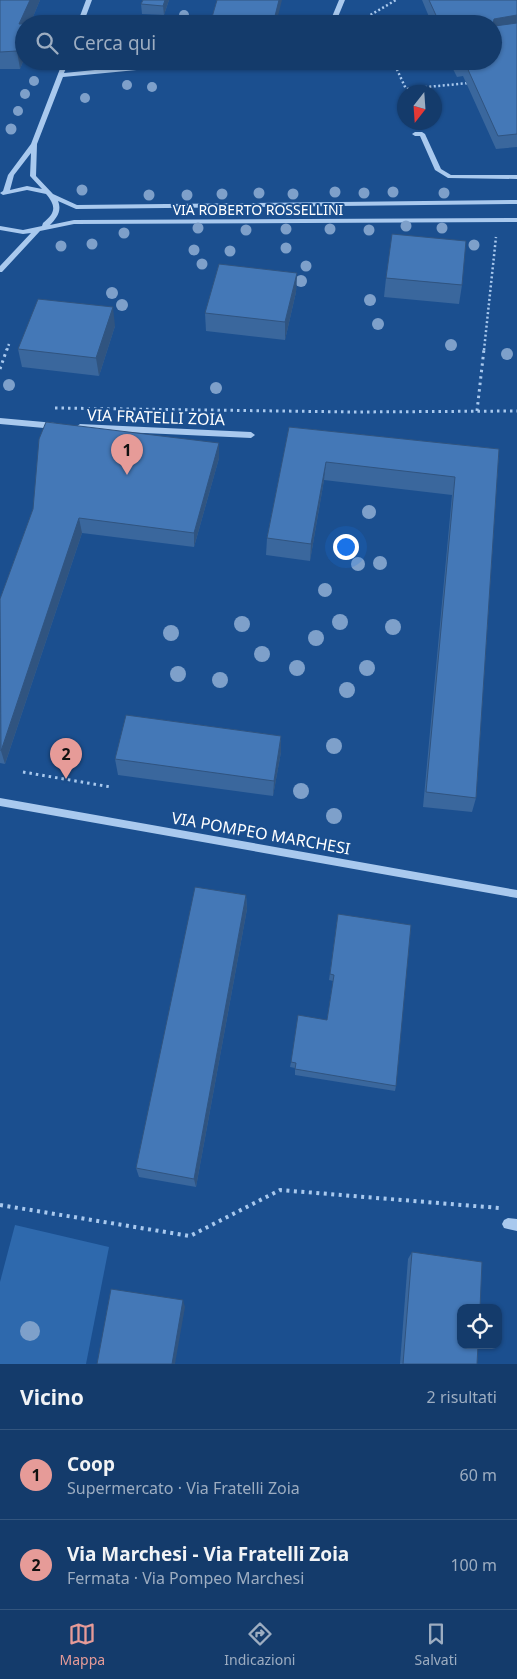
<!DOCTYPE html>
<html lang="it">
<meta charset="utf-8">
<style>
body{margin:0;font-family:"Noto Sans",sans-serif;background:#1d4271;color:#f1f3f6}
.controls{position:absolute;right:15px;bottom:15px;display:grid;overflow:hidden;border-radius:10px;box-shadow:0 1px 4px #0004}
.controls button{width:45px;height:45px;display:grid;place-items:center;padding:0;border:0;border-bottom:1px solid #33557e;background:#143b6b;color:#f1f3f6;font:25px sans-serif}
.compass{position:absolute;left:397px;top:85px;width:45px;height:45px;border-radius:50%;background:#143b6b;box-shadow:0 1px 4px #0004;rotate:197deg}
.you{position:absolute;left:345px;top:546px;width:18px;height:18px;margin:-12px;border:4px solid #fff;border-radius:50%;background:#1a73e8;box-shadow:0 0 0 8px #1a73e833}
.badge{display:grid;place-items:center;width:32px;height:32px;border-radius:50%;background:#e69b98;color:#111;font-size:16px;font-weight:700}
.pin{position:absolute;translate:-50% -41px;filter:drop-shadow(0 1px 2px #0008)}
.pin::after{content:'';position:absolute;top:26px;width:18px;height:15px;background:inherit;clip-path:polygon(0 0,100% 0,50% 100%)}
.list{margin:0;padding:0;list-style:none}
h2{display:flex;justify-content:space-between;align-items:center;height:65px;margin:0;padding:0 20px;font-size:21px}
h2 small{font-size:16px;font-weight:400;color:#9dadc1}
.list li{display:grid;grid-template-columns:32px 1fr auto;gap:15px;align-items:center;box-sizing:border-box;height:90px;padding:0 20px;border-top:1px solid #33557e}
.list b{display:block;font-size:19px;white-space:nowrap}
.list p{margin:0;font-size:16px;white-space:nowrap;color:#9dadc1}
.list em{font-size:16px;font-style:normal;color:#9dadc1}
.icon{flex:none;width:28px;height:28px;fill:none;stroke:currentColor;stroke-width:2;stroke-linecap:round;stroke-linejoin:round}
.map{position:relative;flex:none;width:517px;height:1364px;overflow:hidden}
.search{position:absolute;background:#143b6b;box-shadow:0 1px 4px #0004;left:15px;right:15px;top:15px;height:55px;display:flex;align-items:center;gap:12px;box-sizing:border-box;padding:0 18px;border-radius:28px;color:#9dadc1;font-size:19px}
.sheet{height:245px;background:#143b6b}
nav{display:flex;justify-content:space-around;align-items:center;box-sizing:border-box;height:70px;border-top:1px solid #33557e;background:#143b6b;font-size:14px;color:#9dadc1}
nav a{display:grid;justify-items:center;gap:2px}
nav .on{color:#e69b98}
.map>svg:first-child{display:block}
.green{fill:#2e69ad}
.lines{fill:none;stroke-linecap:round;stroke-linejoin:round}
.path-far2{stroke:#a9c9ee;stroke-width:2.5;stroke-dasharray:2 2.5;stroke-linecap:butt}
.path-far1{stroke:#a9c9ee;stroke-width:3;stroke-dasharray:2.5 4;stroke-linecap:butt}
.path{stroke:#a9c9ee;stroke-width:4;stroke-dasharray:3 4.5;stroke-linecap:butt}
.minor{fill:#a9c9ee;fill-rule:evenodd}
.tree{fill:#7ea0ca}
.wall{fill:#3a679d}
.shaded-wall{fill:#305480}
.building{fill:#4478b7;stroke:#305480}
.labels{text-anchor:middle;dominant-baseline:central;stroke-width:4;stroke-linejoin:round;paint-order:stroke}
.far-street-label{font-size:14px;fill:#fff;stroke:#1b4f8f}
.street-label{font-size:16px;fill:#fff;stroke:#1b4f8f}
</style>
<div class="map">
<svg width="517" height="1364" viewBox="0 0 517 1364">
<rect width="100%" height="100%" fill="#1b4f8f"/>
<polygon class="green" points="15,1225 109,1247 86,1364 0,1364 0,1282"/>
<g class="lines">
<g class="path-far2">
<polyline points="355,24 396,0"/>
<polyline points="393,61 406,89"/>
<polyline points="408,92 406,89 469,83"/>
<polyline points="7,350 9,344"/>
<polyline points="484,350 496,237"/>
</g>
<g class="path-far1">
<polyline points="0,369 7,349"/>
<polyline points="55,408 355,412 517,411"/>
<polyline points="477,411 484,349"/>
<polyline points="23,772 111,787"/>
</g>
<polyline class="path" points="0,1205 190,1236 280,1190 499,1208"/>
<g class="minor">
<polygon points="86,0 92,0 83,24 77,24"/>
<polygon points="339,0 345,0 335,24 329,24"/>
<path d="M 63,61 L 69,61 L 64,73 L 188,61 L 213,61 L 210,63 L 63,77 L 37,144 L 36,176 L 53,194 L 77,205 L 517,200 L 517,204 L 76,209 L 58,201 C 62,211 57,218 50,225 L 74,220 L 517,218 L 517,222 L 74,224 L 40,231 L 2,272 L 0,272 L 0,266 L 31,233 L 23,234 L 0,230 L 0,226 L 23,230 L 42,226 L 43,223 C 55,213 57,207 46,194 L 27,190 L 3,195 L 0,193 L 3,191 L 8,175 L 31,144 ZM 31,153 L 30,176 L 42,189 L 27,186 L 10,190 L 14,175 Z"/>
<polygon points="422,132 425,134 441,169 451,175 517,175 517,179 448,178 435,170 420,136 415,136 412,134 415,132"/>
<polygon points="0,418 55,423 59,426 55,429 0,424"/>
<polygon points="80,424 251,432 255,435 251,438 80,430 76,427"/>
<polygon points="0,798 517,890 517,898 0,806"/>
<polygon points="508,1218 517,1219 517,1231 504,1228 502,1224 504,1220"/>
</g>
</g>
<g class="tree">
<circle cx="184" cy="15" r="5"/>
<circle cx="34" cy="81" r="5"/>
<circle cx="127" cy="85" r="5"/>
<circle cx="152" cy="87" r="5"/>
<circle cx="25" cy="94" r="5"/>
<circle cx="85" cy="98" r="5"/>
<circle cx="18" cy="111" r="5"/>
<circle cx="11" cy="129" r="5.5"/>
<circle cx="82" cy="190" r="5.5"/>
<circle cx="335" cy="192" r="5.5"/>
<circle cx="393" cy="192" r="5.5"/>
<circle cx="259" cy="193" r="5.5"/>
<circle cx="364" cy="193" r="5.5"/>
<circle cx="444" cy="193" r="5.5"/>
<circle cx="222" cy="194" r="5.5"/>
<circle cx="293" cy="194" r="5.5"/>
<circle cx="149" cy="195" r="5.5"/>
<circle cx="187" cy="195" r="5.5"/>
<circle cx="406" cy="226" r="5.5"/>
<circle cx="198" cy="228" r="5.5"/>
<circle cx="442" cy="228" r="5.5"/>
<circle cx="286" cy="229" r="5.5"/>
<circle cx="330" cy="229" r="5.5"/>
<circle cx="246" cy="230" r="5.5"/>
<circle cx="369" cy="230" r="5.5"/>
<circle cx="124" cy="233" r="5.5"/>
<circle cx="92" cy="244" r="5.5"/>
<circle cx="474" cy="245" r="5.5"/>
<circle cx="61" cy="246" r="5.5"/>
<circle cx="286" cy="248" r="5.5"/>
<circle cx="194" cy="250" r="5.5"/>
<circle cx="230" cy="251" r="5.5"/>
<circle cx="202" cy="264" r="5.5"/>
<circle cx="306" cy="266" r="5.5"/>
<circle cx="301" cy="281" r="6"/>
<circle cx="112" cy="293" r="6"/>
<circle cx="370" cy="300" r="6"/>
<circle cx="122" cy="305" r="6"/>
<circle cx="378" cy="324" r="6"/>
<circle cx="451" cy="345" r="6"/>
<circle cx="507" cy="354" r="6"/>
<circle cx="9" cy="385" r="6"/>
<circle cx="216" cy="388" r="6"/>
<circle cx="369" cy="512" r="7"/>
<circle cx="380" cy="563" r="7"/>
<circle cx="358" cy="564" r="7"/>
<circle cx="325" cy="590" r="7"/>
<circle cx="340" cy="622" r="8"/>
<circle cx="242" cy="624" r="8"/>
<circle cx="393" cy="627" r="8"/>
<circle cx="171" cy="633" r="8"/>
<circle cx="316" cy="638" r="8"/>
<circle cx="262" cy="654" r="8"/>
<circle cx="297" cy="668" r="8"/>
<circle cx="367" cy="668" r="8"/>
<circle cx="178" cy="674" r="8"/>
<circle cx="220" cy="680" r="8"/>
<circle cx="347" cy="690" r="8"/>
<circle cx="334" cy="746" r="8"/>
<circle cx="301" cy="791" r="8"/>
<circle cx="334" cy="816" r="8"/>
<circle cx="30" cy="1331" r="10"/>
</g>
<g class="wall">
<polygon points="0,0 40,0 30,24 24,24 24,59 20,69 0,69"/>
<polygon points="143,0 169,0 164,15 142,14 141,4"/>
<polygon points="422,0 517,0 517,147 496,149 463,76 457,77 449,61 493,61 493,24 432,24"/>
<polygon points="297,273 296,292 285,340 206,331 205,313"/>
<polygon points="386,278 462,285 459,304 384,297"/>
<polygon points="115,326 99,376 22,367 18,349"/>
<polygon points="289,427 499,449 476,798 472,812 423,807 452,495 324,480 310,561 266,555 267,538"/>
<polygon points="219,458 194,547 82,533 5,764 0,763 0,599 33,509"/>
<polygon points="281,736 281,752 273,796 118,775 115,759"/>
<polygon points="246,895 247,909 196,1187 139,1177 136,1168"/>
<polygon points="338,914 396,1086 395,1091 295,1075 295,1068 290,1067 291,1062 327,1020 333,981 329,980"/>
<polygon points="412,1252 477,1364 400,1364 408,1259"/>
</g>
<g class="shaded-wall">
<polygon points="30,0 40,0 30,24 24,24 24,59 20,69 17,51 19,24"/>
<polygon points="165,0 169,0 164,15 163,6"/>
<polygon points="279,0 282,0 276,24 273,24"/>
<polygon points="517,15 517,28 493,32 494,19"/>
<polygon points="297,273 296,292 285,340 285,322"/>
<polygon points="113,307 115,326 99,376 96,358"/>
<polygon points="219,443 219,458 194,547 194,533"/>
<polygon points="326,462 324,480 310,561 311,544"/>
<polygon points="79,518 82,533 5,764 1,751"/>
<polygon points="281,736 281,752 273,796 274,781"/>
<polygon points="246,895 247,909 196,1187 194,1179"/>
<polygon points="183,1300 185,1307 175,1364 172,1364"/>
</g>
<g class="building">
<polygon points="0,0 30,0 19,24 24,24 24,36 17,51 0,52"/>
<polygon points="143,0 165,0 163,6 141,4"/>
<polygon points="217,0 279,0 273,24 210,24"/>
<polygon points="429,0 517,0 517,15 494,19 493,24 440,24"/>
<polygon points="517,23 517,134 498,136 465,63 458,64 457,61 493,61 493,24 495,26"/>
<polygon points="392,234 466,241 462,285 386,278"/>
<polygon points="219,264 297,273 285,322 205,313"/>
<polygon points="38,299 113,307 96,358 18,349"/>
<polygon points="46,422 219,443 194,533 79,518 1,751 0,599 33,509 39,439"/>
<polygon points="289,427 499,449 476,798 426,792 455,477 326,462 311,544 267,538"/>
<polygon points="126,715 281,736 274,781 115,759"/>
<polygon points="195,887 246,895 194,1179 136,1168"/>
<polygon points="338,914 411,925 396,1086 295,1069 296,1063 291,1062 298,1015 327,1020 334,975 330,974"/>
<polygon points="412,1252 482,1262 480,1308 461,1308 461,1345 478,1345 477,1364 403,1364"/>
<polygon points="111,1289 183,1300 172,1364 97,1364"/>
</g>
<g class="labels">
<g class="far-street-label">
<text x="258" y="209">VIA ROBERTO ROSSELLINI</text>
</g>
<g class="street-label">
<text transform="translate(156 417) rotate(2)">VIA FRATELLI ZOIA</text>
<text transform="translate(261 833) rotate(10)">VIA POMPEO MARCHESI</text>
</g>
</g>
</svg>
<div class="controls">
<button><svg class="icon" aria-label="locate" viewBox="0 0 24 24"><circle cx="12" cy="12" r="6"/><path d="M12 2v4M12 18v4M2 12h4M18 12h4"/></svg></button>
</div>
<svg class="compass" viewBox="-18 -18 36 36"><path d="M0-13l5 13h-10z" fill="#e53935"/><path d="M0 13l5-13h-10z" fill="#9dadc1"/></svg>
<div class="you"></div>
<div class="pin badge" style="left:127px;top:475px">1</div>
<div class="pin badge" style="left:66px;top:779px">2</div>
<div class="search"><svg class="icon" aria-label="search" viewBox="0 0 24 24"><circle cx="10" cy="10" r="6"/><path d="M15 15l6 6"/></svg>Cerca qui</div>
</div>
<section class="sheet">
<h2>Vicino<small>2 risultati</small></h2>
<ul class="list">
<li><span class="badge">1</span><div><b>Coop</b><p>Supermercato · Via Fratelli Zoia</p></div><em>60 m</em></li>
<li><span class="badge">2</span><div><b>Via Marchesi - Via Fratelli Zoia</b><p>Fermata · Via Pompeo Marchesi</p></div><em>100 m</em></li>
</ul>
</section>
<nav>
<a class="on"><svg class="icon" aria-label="map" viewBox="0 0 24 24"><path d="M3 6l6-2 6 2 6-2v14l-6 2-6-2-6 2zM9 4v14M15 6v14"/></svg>Mappa</a>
<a><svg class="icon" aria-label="directions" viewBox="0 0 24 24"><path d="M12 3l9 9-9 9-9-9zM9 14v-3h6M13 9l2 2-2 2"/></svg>Indicazioni</a>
<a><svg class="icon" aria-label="saved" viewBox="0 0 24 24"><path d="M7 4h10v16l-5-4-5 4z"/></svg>Salvati</a>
</nav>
